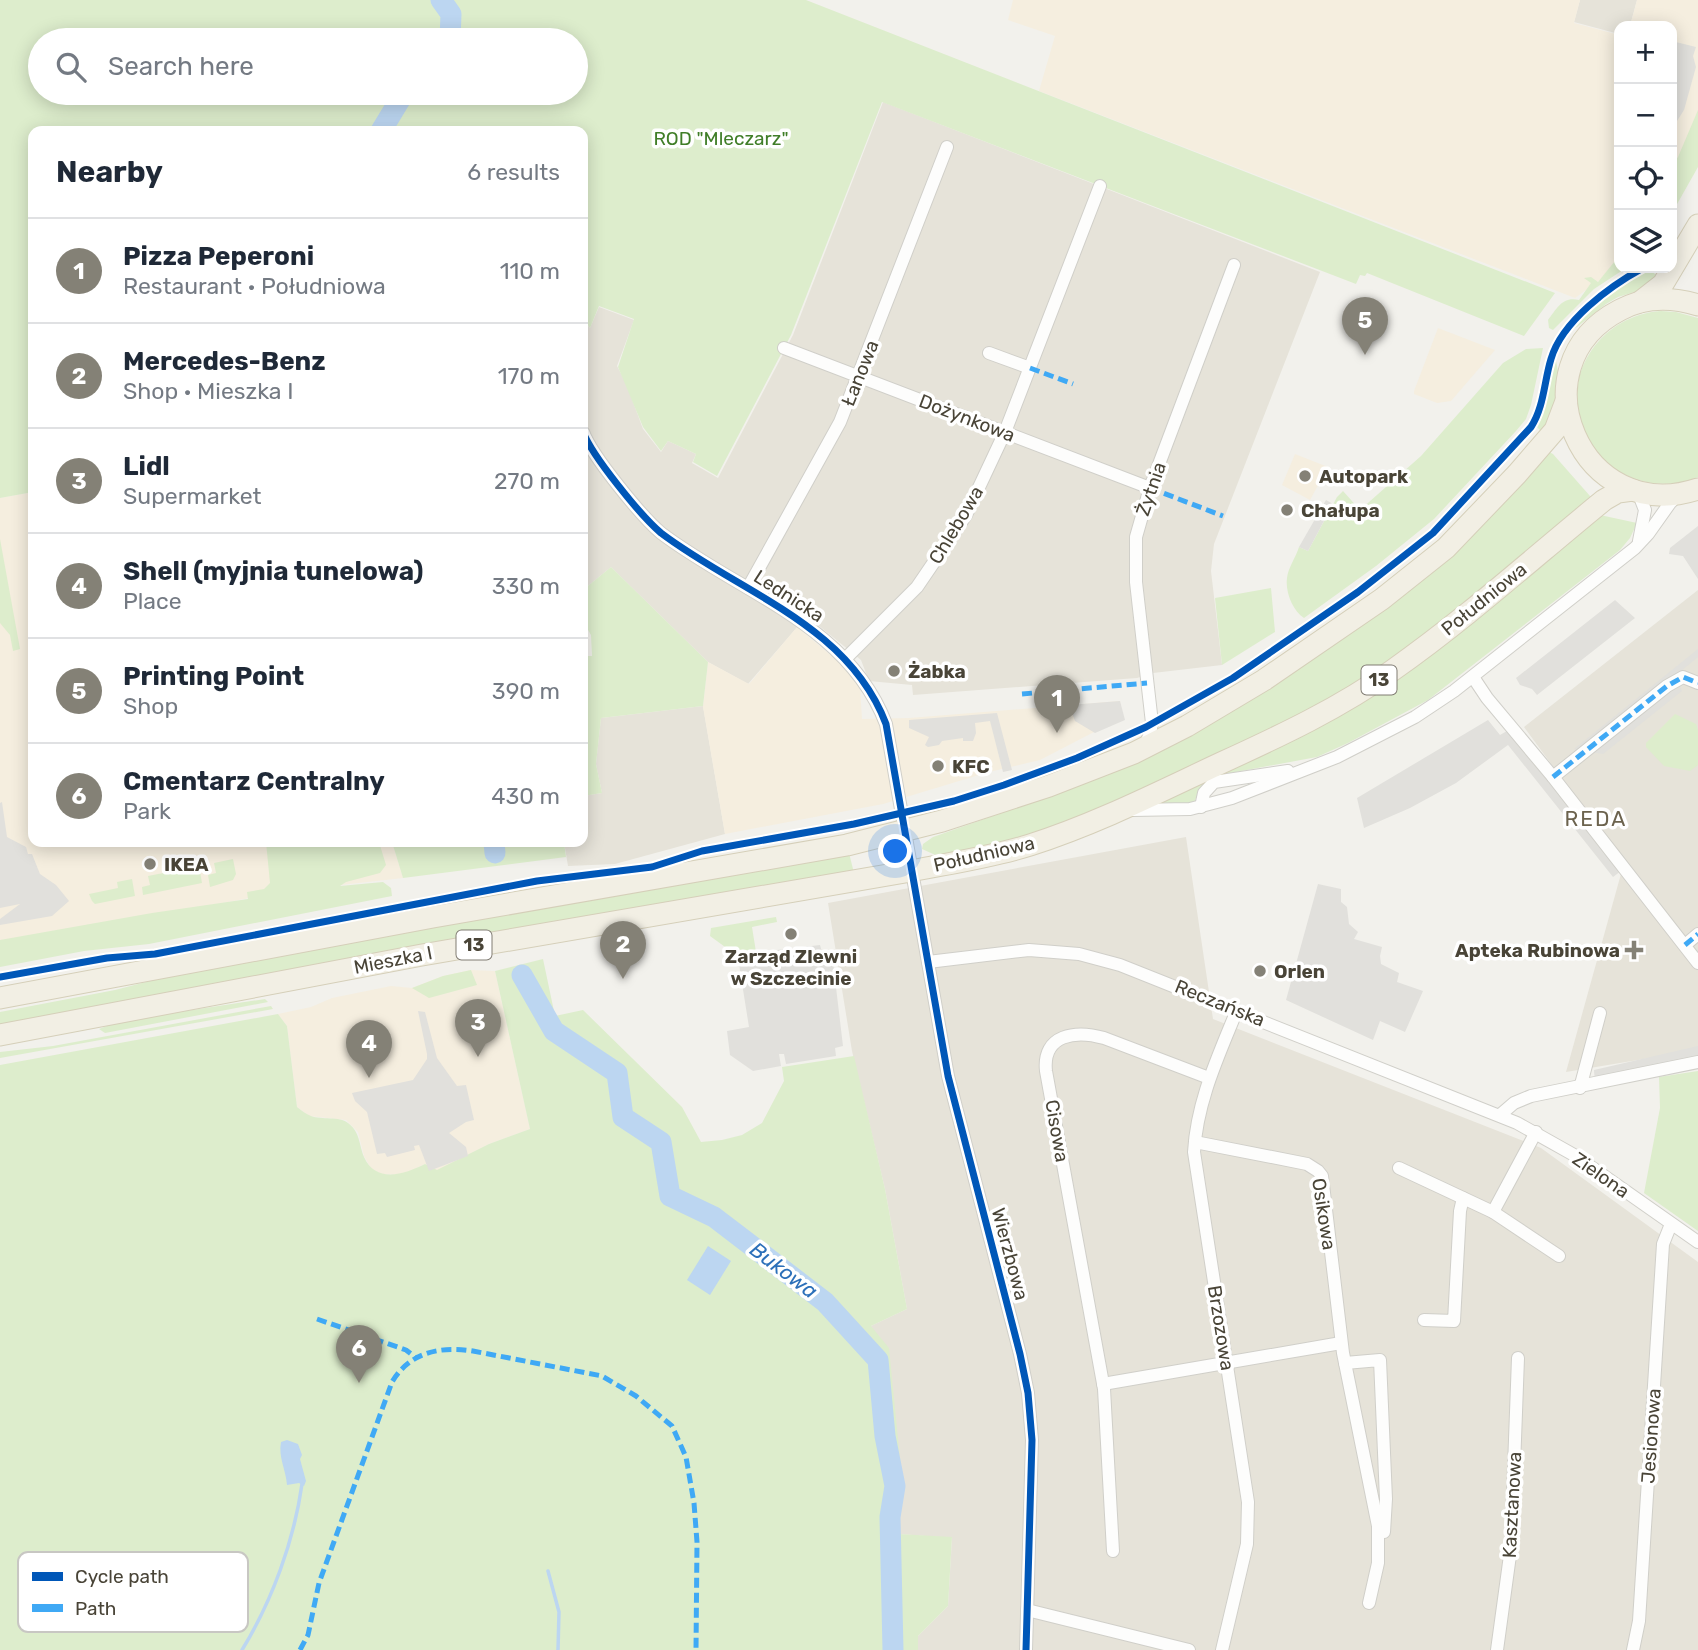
<!DOCTYPE html>
<meta charset="utf-8">
<style>
body{margin:0;font-family:Rubik,sans-serif;background:#f6f6f7;color:#1f2937}
.controls{position:absolute;right:21px;top:21px;display:grid;overflow:hidden;border-radius:14px;box-shadow:0 4px 18px #0003}
.controls button{width:63px;height:63px;display:grid;place-items:center;padding:0;border:0;border-bottom:2px solid #e0e1e3;background:#fff;color:#1f2937;font:35px sans-serif}
.you{position:absolute;left:896px;top:852px;width:24px;height:24px;margin:-18px;border:5px solid #fff;border-radius:50%;background:#1a73e8;box-shadow:0 0 0 10px #1a73e833}
.badge{display:grid;place-items:center;width:46px;height:46px;border-radius:50%;background:#848176;color:#fff;font-size:23px;font-weight:700}
.pin{position:absolute;translate:-50% -58px;filter:drop-shadow(0 2px 4px #0008)}
.pin::after{content:'';position:absolute;top:37px;width:24px;height:21px;background:inherit;clip-path:polygon(0 0,100% 0,50% 100%)}
.list{margin:0;padding:0;list-style:none}
h2{display:flex;justify-content:space-between;align-items:center;height:91px;margin:0;padding:0 28px;font-size:30px}
h2 small{font-size:23px;font-weight:400;color:#747a83}
.list li{display:grid;grid-template-columns:46px 1fr auto;gap:21px;align-items:center;box-sizing:border-box;height:105px;padding:0 28px;border-top:2px solid #e0e1e3}
.list b{display:block;font-size:26px;white-space:nowrap}
.list p{margin:0;font-size:23px;white-space:nowrap;color:#747a83}
.list em{font-size:23px;font-style:normal;color:#747a83}
.icon{flex:none;width:38px;height:38px;fill:none;stroke:currentColor;stroke-width:2;stroke-linecap:round;stroke-linejoin:round}
.map{position:relative;flex:none;width:1698px;height:1650px;overflow:hidden}
.search{position:absolute;background:#fff;box-shadow:0 4px 18px #0003;left:28px;top:28px;width:560px;height:77px;display:flex;align-items:center;gap:18px;box-sizing:border-box;padding:0 24px;border-radius:38px;color:#747a83;font-size:26px}
.panel{position:absolute;background:#fff;box-shadow:0 4px 18px #0003;left:28px;top:126px;width:560px;height:721px;border-radius:14px}
.map>svg:first-child{display:block}
.residential{fill:#e6e3d9}
.commercial{fill:#f5eedf}
.green{fill:#ddedcc;fill-rule:evenodd}
.parking{fill:#e1e0dc}
.water{fill:#bcd6f1}
.lines{fill:none;stroke-linecap:round;stroke-linejoin:round}
.stream{stroke:#bcd6f1;stroke-width:3.5}
.river{stroke:#bcd6f1;stroke-width:21}
.minor-casing{stroke:#d0cfc9;stroke-width:14}
.primary-casing{stroke:#d5cfb9;stroke-width:23}
.minor{stroke:#fdfdfc;stroke-width:12}
.primary{stroke:#f2efe4;stroke-width:21}
.quiet{stroke:#3fa9f5;stroke-width:5;stroke-dasharray:10 5;stroke-linecap:butt}
.cycleway-casing{stroke:#fff;stroke-width:11}
.cycleway{stroke:#0057b8;stroke-width:7}
.poi-dot{fill:#848176;stroke:#fff;stroke-width:2.5}
.labels{text-anchor:middle;dominant-baseline:central;stroke-width:7;stroke-linejoin:round;paint-order:stroke}
.shield{fill:#fff;stroke:#807c73;stroke-width:2}
.shield-label{font-size:18px;font-weight:bold;fill:#494437}
.park-label{font-size:19px;fill:#407e28;stroke:#fff}
.street-label{font-size:19px;fill:#494437;stroke:#fff}
.poi-label{font-size:19px;font-weight:bold;fill:#494437;stroke:#fff;text-anchor:start}
.neighbourhood-label{font-size:21px;letter-spacing:2px;fill:#6c634e;stroke:#fff}
.water-label{font-size:21px;font-style:italic;fill:#2c70b9;stroke:#fff}
.key{fill:#fff;stroke:#c8c7c3;stroke-width:2}
.key-label{font-size:19px;fill:#494437}
</style>
<div class="map">
<svg width="1698" height="1650" viewBox="0 0 1698 1650">
<rect width="100%" height="100%" fill="#f2f1ec"/>
<g class="residential">
<polygon points="1580,0 1637,0 1630,26 1619,26 1619,34 1574,22"/>
<polygon points="883,102 1320,272 1214,544 1211,571 1222,665 1153,673 1137,678 913,695 912,685 869,681 861,660 807,616 748,684 708,662 611,567 583,590 583,320 590,328 599,307 634,320 617,366 626,383 643,429 661,452 668,441 696,454 692,463 718,478 793,335"/>
<polygon points="1698,590 1698,1050 1566,1072 1624,863 1524,727"/>
<polygon points="703,706 725,834 615,864 568,866 564,842 583,842 583,796 602,793 596,764 601,718"/>
<polygon points="1186,837 1213,1019 1541,1148 1698,1262 1698,1650 918,1650 918,1636 948,1606 952,1538 899,1534 897,1515 903,1488 871,1326 907,1309 885,1189 852,1051 828,903"/>
</g>
<g class="commercial">
<polygon points="1013,0 1580,0 1574,23 1619,35 1619,258 1604,277 1575,298 1039,91 1055,36 1008,20"/>
<polygon points="1637,0 1698,0 1698,111 1672,175 1672,26 1630,26"/>
<polygon points="1438,328 1495,350 1451,401 1437,403 1414,394 1414,391"/>
<polygon points="1295,454 1328,467 1310,500 1282,485"/>
<polygon points="33,492 33,842 392,842 403,878 287,891 0,945 0,498"/>
<polygon points="797,627 840,663 860,688 862,719 909,718 1120,701 1123,717 1040,760 989,772 883,804 725,834 703,707 708,662 749,684"/>
<polygon points="471,970 495,971 530,1129 489,1144 437,1171 425,1164 403,1175 381,1174 371,1169 364,1156 358,1132 346,1120 309,1116 297,1107 287,1026 278,1014 311,1007 332,998 391,986 412,988 443,976"/>
</g>
<g class="green">
<path d="M 0,0 L 806,0 L 1555,293 L 1524,336 L 1367,273 L 1365,276 L 1360,275 L 1356,284 L 882,102 L 791,335 L 717,476 L 693,462 L 696,454 L 668,441 L 661,451 L 643,427 L 618,367 L 634,319 L 599,306 L 590,328 L 583,319 L 583,131 L 33,131 L 33,492 L 0,498 ZM 40,40 L 576,40 L 576,93 L 40,93 Z"/>
<polygon points="1698,110 1698,167 1672,213 1672,165 1678,157"/>
<path d="M 1619,256 L 1619,268 L 1626,268 L 1594,289 L 1553,330 L 1549,328 L 1548,320 C 1557,308 1563,296 1579,300 L 1591,283 L 1584,278 L 1591,277 L 1598,282 Z"/>
<polygon points="1649,270 1658,276 1641,290 1618,297 1606,304 1577,327 1571,330 1611,290"/>
<path d="M 1661,311 L 1676,312 L 1698,318 L 1698,477 C 1655,496 1599,474 1582,429 C 1561,371 1603,315 1661,311 Z"/>
<path d="M 1543,348 L 1531,405 L 1526,419 L 1516,431 L 1434,519 L 1376,566 L 1304,618 C 1293,611 1285,592 1287,578 C 1288,568 1296,557 1299,547 L 1308,551 L 1337,497 L 1343,491 L 1360,510 L 1421,456 L 1503,363 L 1526,349 Z"/>
<polygon points="1555,356 1558,371 1555,387 1555,409 1544,434 1535,425 1543,407"/>
<polygon points="1549,452 1553,454 1590,496 1591,503 1442,627 1316,712 1056,830 942,858 922,849 923,844 933,837 1084,784 1165,747 1212,721"/>
<path d="M 1600,515 L 1637,523 L 1630,538 L 1620,550 L 1428,700 L 1348,743 L 1317,757 L 1220,775 C 1205,781 1199,788 1194,804 L 1147,805 L 1254,758 Z"/>
<polygon points="0,539 20,649 13,651 10,635 0,623"/>
<polygon points="611,567 708,662 703,706 601,718 596,764 602,793 583,796 583,656 592,656 591,635 583,621 583,590"/>
<polygon points="1271,588 1275,632 1222,665 1215,598"/>
<polygon points="1675,714 1696,724 1698,730 1698,765 1690,771 1664,766 1646,747 1646,743"/>
<polygon points="266,842 379,842 386,865 380,873 346,882 340,886 383,882 391,888 392,896 149,944 84,951 0,967 0,940 152,913 248,899 247,892 264,889 270,883"/>
<polygon points="392,842 564,842 566,857 403,878"/>
<polygon points="849,853 854,873 0,1028 0,1012 115,990 177,974"/>
<polygon points="233,859 236,874 233,880 210,887 208,875 216,873 214,863"/>
<polygon points="199,866 202,883 143,895 142,887 150,885 148,876"/>
<polygon points="132,879 135,896 95,904 92,901 89,894 118,888 117,882"/>
<polygon points="776,917 777,922 752,927 756,952 751,953 752,959 743,960 710,936 711,928"/>
<path d="M 543,959 L 555,1016 L 583,1010 L 682,1107 L 701,1142 L 722,1140 L 742,1135 L 762,1123 L 784,1081 L 782,1067 L 854,1056 L 885,1189 L 907,1309 L 871,1326 L 889,1348 L 903,1488 L 897,1515 L 899,1534 L 952,1537 L 948,1606 L 918,1636 L 918,1650 L 0,1650 L 0,1065 L 278,1014 L 287,1026 L 297,1107 C 301,1110 306,1114 311,1116 C 322,1120 339,1116 348,1123 C 360,1132 359,1144 364,1157 C 376,1184 405,1174 425,1164 L 437,1170 L 489,1144 L 530,1129 L 495,971 Z"/>
<polygon points="471,970 477,985 429,998 412,988 443,976"/>
<polygon points="265,999 268,1002 105,1033 99,1029 120,1021"/>
<polygon points="271,1006 273,1009 0,1058 0,1052 53,1046"/>
<polygon points="1698,1071 1698,1231 1644,1193 1660,1108 1659,1077"/>
</g>
<g class="parking">
<polygon points="1672,41 1696,47 1693,56 1696,67 1684,110 1677,121 1672,137"/>
<polygon points="1326,500 1333,504 1308,551 1299,547"/>
<polygon points="1698,526 1698,579 1683,556 1669,554 1670,548"/>
<polygon points="1615,600 1635,618 1537,695 1532,689 1520,685 1516,678"/>
<polygon points="1698,649 1698,657 1675,676 1682,691 1603,754 1574,749"/>
<polygon points="1120,701 1125,720 1095,733 1075,721 1069,705"/>
<polygon points="997,713 1012,770 1003,772 990,721 975,723 976,733 973,741 963,741 963,738 942,741 939,745 928,747 925,745 929,737 909,728 909,720"/>
<polygon points="1488,720 1500,735 1507,731 1621,871 1613,877 1508,745 1456,783 1410,808 1364,828 1357,798"/>
<polygon points="2,802 7,837 26,847 28,854 32,854 40,874 56,885 69,901 52,916 0,925 0,919 20,904 0,908 0,803"/>
<polygon points="1318,884 1341,889 1341,902 1347,907 1349,924 1358,932 1354,939 1382,947 1380,956 1381,964 1399,973 1397,982 1423,991 1405,1032 1380,1021 1373,1040 1286,1000"/>
<polygon points="820,945 822,952 833,962 843,1046 835,1048 836,1056 786,1064 784,1054 779,1054 781,1066 753,1071 730,1055 727,1031 749,1027 741,977 745,976 744,971 740,971 739,962 753,960 752,953"/>
<polygon points="418,1011 425,1012 437,1058 457,1086 466,1085 474,1120 466,1122 449,1133 466,1147 468,1156 429,1171 419,1145 414,1146 415,1150 387,1157 385,1153 377,1154 367,1112 355,1101 352,1093 413,1080 427,1059 427,1054"/>
<polygon points="1698,1046 1698,1062 1595,1084 1594,1070"/>
</g>
<g class="water">
<polygon points="708,1246 731,1261 710,1295 687,1280"/>
<path d="M 287,1440 L 298,1444 L 302,1455 L 300,1459 L 306,1481 L 304,1486 L 299,1483 L 287,1485 C 286,1470 278,1457 281,1442 Z"/>
</g>
<g class="lines">
<g class="stream">
<polyline points="548,1571 559,1612 558,1650"/>
<path d="M 242,1650 C 272,1601 294,1541 302,1484"/>
</g>
<g class="river">
<polyline points="441,0 451,14 450,40"/>
<polyline points="381,131 404,93"/>
<polyline points="494,842 495,853"/>
<polyline points="522,975 554,1031 617,1073 623,1117 661,1142 670,1196 714,1217 825,1302 878,1360 885,1436 895,1486 890,1517 893,1650"/>
</g>
<g class="minor-casing">
<g id="minor">
<polyline points="784,348 1150,488"/>
<polyline points="989,353 1030,368"/>
<path d="M 583,432 C 592,456 641,516 661,533 C 740,593 848,624 886,724 L 948,1076 L 1020,1354 L 1028,1393 L 1032,1440 L 1026,1650"/>
<polyline points="1638,492 1645,510 1639,541"/>
<polyline points="748,588 840,422 947,147"/>
<polyline points="846,658 917,587 966,515 1005,432 1100,186"/>
<polyline points="1473,677 1487,698 1553,777 1698,963"/>
<polyline points="1144,747 1150,734 1152,723 1136,582 1136,537 1150,488 1234,265"/>
<polyline points="1553,777 1667,686 1683,677 1698,683"/>
<polyline points="1201,807 1204,793 1214,782 1288,771"/>
<polyline points="1132,810 1190,809 1232,798 1337,757 1415,717 1454,691 1635,548 1648,534 1670,503 1679,494"/>
<polyline points="1685,945 1698,934"/>
<polyline points="928,962 1029,950 1079,954 1120,965 1517,1123 1574,1155 1698,1242"/>
<polyline points="1580,1088 1600,1013"/>
<polyline points="1500,1115 1514,1103 1531,1096 1698,1062"/>
<polyline points="1195,1142 1307,1164 1318,1171 1322,1176 1343,1353 1378,1526 1378,1563 1369,1603"/>
<polyline points="1399,1168 1493,1212 1559,1256"/>
<polyline points="1493,1212 1536,1132"/>
<polyline points="1424,1320 1454,1321 1460,1211 1463,1198"/>
<polyline points="1345,1363 1380,1360 1386,1499 1384,1532"/>
<polyline points="1103,1384 1341,1343"/>
<path d="M 1113,1551 L 1104,1389 L 1046,1071 C 1042,1034 1076,1030 1104,1038 L 1209,1078"/>
<polyline points="1027,1610 1189,1650"/>
<path d="M 1222,1650 L 1247,1544 L 1248,1502 L 1194,1152 C 1197,1101 1218,1057 1237,1010"/>
<polyline points="1497,1650 1511,1548 1518,1358"/>
<polyline points="1633,1650 1639,1621 1663,1244 1671,1224"/>
</g>
</g>
<g class="primary-casing">
<g id="primary">
<polyline points="1640,302 1663,284 1698,225"/>
<path d="M 1698,305 C 1672,297 1644,297 1620,310 C 1512,366 1582,528 1698,489"/>
<polyline points="0,998 433,917 847,845 942,821 1049,786 1134,753 1187,726 1264,680 1382,599 1446,548 1517,474 1555,430 1566,401"/>
<path d="M 0,1035 L 422,955 L 911,871 C 951,863 992,857 1030,845 C 1096,824 1159,792 1221,763 C 1280,736 1340,708 1393,670 C 1467,618 1534,557 1604,500 L 1618,492 L 1633,490"/>
</g>
</g>
<use href="#minor" class="minor"/>
<use href="#primary" class="primary"/>
<g class="quiet">
<polyline points="1030,368 1073,384"/>
<polyline points="1150,488 1223,516"/>
<polyline points="1022,694 1147,683"/>
<polyline points="1553,777 1667,686 1683,677 1698,683"/>
<polyline points="1685,945 1698,934"/>
<polyline points="317,1319 406,1350 415,1357"/>
<path d="M 300,1650 L 308,1635 L 319,1583 L 392,1382 C 410,1352 440,1346 473,1351 L 602,1376 L 636,1396 L 672,1426 L 686,1457 L 694,1503 L 697,1542 L 696,1650"/>
</g>
<g class="cycleway-casing">
<g id="cycleway">
<path d="M 583,432 C 592,456 641,516 661,533 C 740,593 848,624 886,724 L 948,1076 L 1020,1354 L 1028,1393 L 1032,1440 L 1026,1650"/>
<path d="M 0,977 L 107,958 L 155,954 L 537,881 L 652,867 L 702,851 L 854,824 L 954,801 L 1004,785 L 1077,758 L 1146,727 L 1233,678 L 1358,592 L 1433,533 L 1531,427 C 1544,407 1544,382 1551,359 C 1562,321 1610,286 1643,268"/>
</g>
</g>
<use href="#cycleway" class="cycleway"/>
</g>
<g class="poi-dot">
<circle cx="1305" cy="476" r="7"/>
<circle cx="1287" cy="510" r="7"/>
<circle cx="894" cy="671" r="7"/>
<circle cx="938" cy="766" r="7"/>
<circle cx="150" cy="864" r="7"/>
<circle cx="791" cy="934" r="7"/>
<path d="M1630.5 939.5h7v7h7v7h-7v7h-7v-7h-7v-7h7z"/>
<circle cx="1260" cy="971" r="7"/>
</g>
<g class="labels">
<g class="shield">
<rect x="1361.5" y="665.5" width="35" height="29" rx="5"/>
<rect x="456.5" y="930.5" width="35" height="29" rx="5"/>
</g>
<g class="shield-label">
<text x="1379" y="680">13</text>
<text x="474" y="945">13</text>
</g>
<g class="park-label">
<text x="721" y="138">ROD "Mleczarz"</text>
</g>
<g class="street-label">
<text transform="translate(860 373) rotate(-68)">Łanowa</text>
<text transform="translate(967 418) rotate(21)">Dożynkowa</text>
<text transform="translate(1151 489) rotate(-71)">Żytnia</text>
<text transform="translate(956 525) rotate(-59)">Chlebowa</text>
<text transform="translate(789 596) rotate(33)">Lednicka</text>
<text transform="translate(1484 599) rotate(-39)">Południowa</text>
<text transform="translate(984 854) rotate(-13)">Południowa</text>
<text transform="translate(393 960) rotate(-11)">Mieszka I</text>
<text transform="translate(1220 1003) rotate(22)">Reczańska</text>
<text transform="translate(1057 1131) rotate(80)">Cisowa</text>
<text transform="translate(1601 1175) rotate(35)">Zielona</text>
<text transform="translate(1324 1214) rotate(81)">Osikowa</text>
<text transform="translate(1010 1254) rotate(75)">Wierzbowa</text>
<text transform="translate(1221 1328) rotate(81)">Brzozowa</text>
<text transform="translate(1651 1436) rotate(-86)">Jesionowa</text>
<text transform="translate(1512 1505) rotate(-87)">Kasztanowa</text>
</g>
<g class="poi-label">
<text x="1319" y="476">Autopark</text>
<text x="1301" y="510">Chałupa</text>
<text x="908" y="671">Żabka</text>
<text x="952" y="766">KFC</text>
<text x="164" y="864">IKEA</text>
<text x="1620" y="950" text-anchor="end">Apteka Rubinowa</text>
<text x="791" y="956" text-anchor="middle">Zarząd Zlewni<tspan x="791" dy="22">w Szczecinie</tspan></text>
<text x="1274" y="971">Orlen</text>
</g>
<g class="neighbourhood-label">
<text x="1596" y="818">REDA</text>
</g>
<g class="water-label">
<text transform="translate(784 1270) rotate(37)">Bukowa</text>
</g>
</g>
<rect x="18" y="1552" width="230" height="80" rx="10" class="key"/>
<rect x="32" y="1572" width="31" height="9" fill="#0057b8"/>
<rect x="32" y="1604" width="31" height="8" fill="#3fa9f5"/>
<g class="key-label">
<text x="75" y="1583">Cycle path</text>
<text x="75" y="1615">Path</text>
</g>
</svg>
<div class="controls">
<button>+</button>
<button>−</button>
<button><svg class="icon" aria-label="locate" viewBox="0 0 24 24"><circle cx="12" cy="12" r="6"/><path d="M12 2v4M12 18v4M2 12h4M18 12h4"/></svg></button>
<button><svg class="icon" aria-label="layers" viewBox="0 0 24 24"><path d="M12 4l9 5-9 5-9-5zM3 14l9 5 9-5"/></svg></button>
</div>
<div class="you"></div>
<div class="pin badge" style="left:1057px;top:733px">1</div>
<div class="pin badge" style="left:623px;top:979px">2</div>
<div class="pin badge" style="left:478px;top:1057px">3</div>
<div class="pin badge" style="left:369px;top:1078px">4</div>
<div class="pin badge" style="left:1365px;top:355px">5</div>
<div class="pin badge" style="left:359px;top:1383px">6</div>
<div class="search"><svg class="icon" aria-label="search" viewBox="0 0 24 24"><circle cx="10" cy="10" r="6"/><path d="M15 15l6 6"/></svg>Search here</div>
<section class="panel">
<h2>Nearby<small>6 results</small></h2>
<ul class="list">
<li><span class="badge">1</span><div><b>Pizza Peperoni</b><p>Restaurant · Południowa</p></div><em>110 m</em></li>
<li><span class="badge">2</span><div><b>Mercedes-Benz</b><p>Shop · Mieszka I</p></div><em>170 m</em></li>
<li><span class="badge">3</span><div><b>Lidl</b><p>Supermarket</p></div><em>270 m</em></li>
<li><span class="badge">4</span><div><b>Shell (myjnia tunelowa)</b><p>Place</p></div><em>330 m</em></li>
<li><span class="badge">5</span><div><b>Printing Point</b><p>Shop</p></div><em>390 m</em></li>
<li><span class="badge">6</span><div><b>Cmentarz Centralny</b><p>Park</p></div><em>430 m</em></li>
</ul>
</section>
</div>
